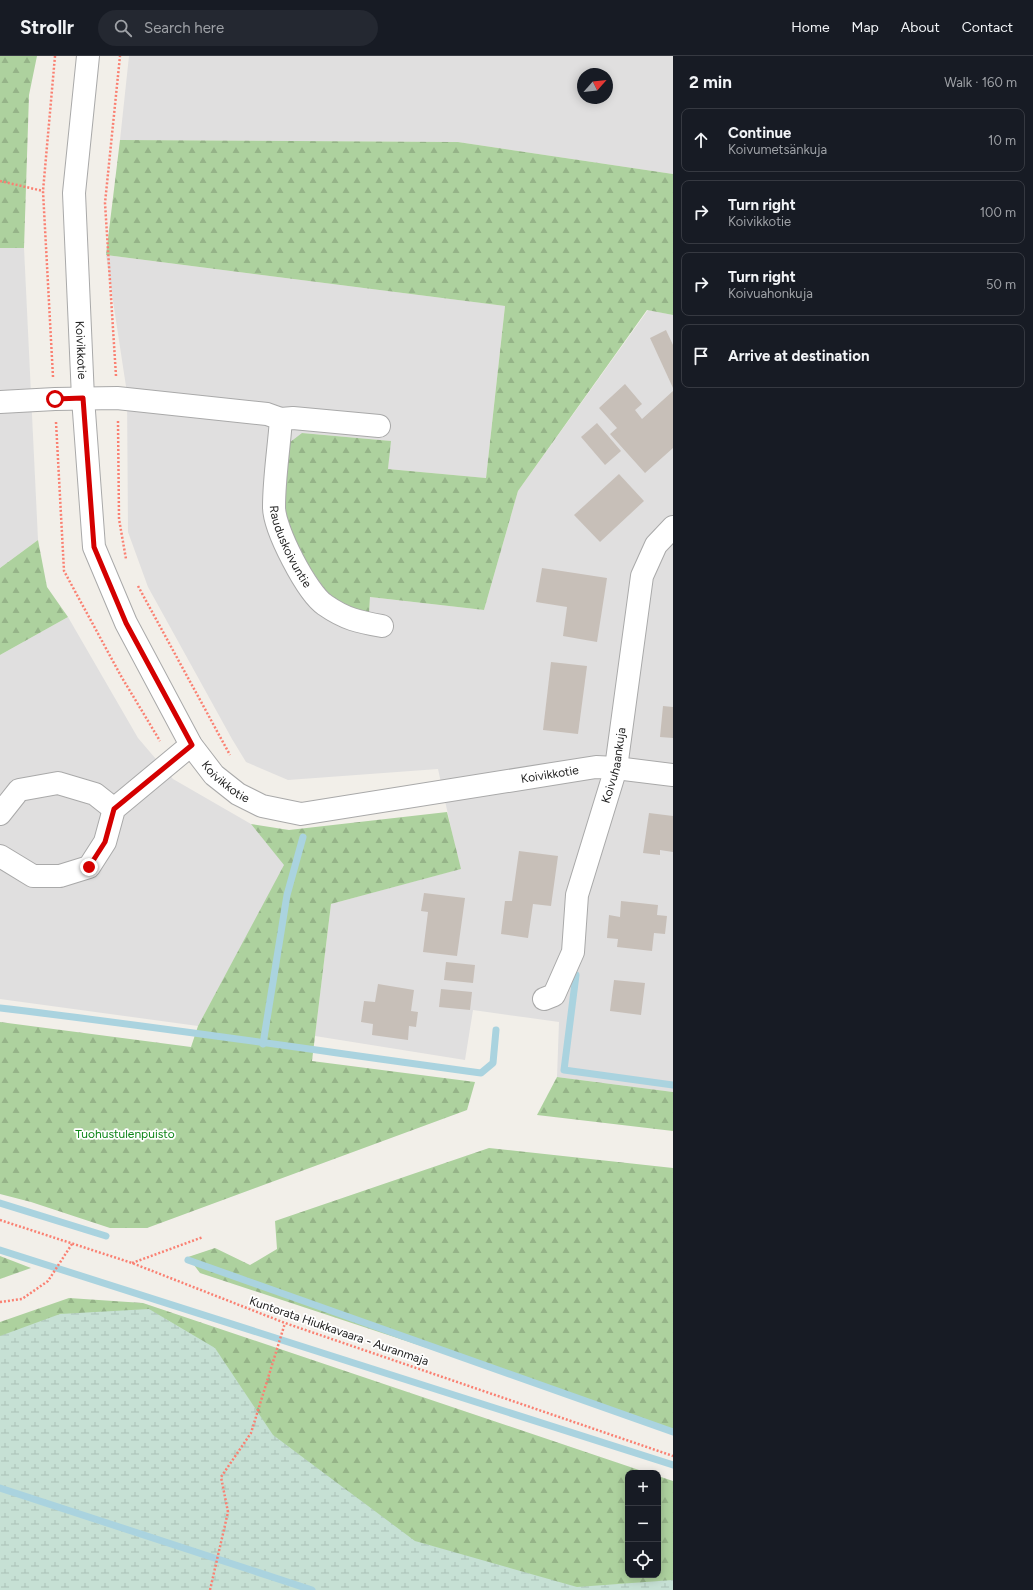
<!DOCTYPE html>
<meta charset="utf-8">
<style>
body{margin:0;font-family:Figtree,sans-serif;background:#242831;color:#f1f3f6}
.controls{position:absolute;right:12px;bottom:12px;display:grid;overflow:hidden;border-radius:8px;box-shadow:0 2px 10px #0003}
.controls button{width:36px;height:36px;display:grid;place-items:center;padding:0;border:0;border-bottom:1px solid #363941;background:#171b24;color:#f1f3f6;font:20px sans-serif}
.compass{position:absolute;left:577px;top:12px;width:36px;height:36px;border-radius:50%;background:#171b24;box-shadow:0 2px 10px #0003;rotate:63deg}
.stop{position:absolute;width:12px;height:12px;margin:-9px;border:3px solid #d40000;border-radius:50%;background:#fff}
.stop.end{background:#d40000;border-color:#fff;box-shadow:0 1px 4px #0008}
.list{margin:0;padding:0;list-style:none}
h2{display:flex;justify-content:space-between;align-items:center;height:52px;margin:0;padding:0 16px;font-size:17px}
h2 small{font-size:13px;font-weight:400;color:#9ea1a6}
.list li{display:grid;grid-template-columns:26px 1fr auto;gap:12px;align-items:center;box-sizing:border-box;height:64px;margin:0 8px 8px;padding:0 8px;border:1px solid #363941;border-radius:8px}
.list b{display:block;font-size:15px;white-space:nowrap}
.list p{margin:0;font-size:13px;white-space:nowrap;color:#9ea1a6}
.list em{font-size:13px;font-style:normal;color:#9ea1a6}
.icon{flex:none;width:22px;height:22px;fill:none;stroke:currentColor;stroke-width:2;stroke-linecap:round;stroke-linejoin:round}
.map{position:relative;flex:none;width:673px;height:1534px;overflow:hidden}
header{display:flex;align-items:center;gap:24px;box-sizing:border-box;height:56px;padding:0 20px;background:#171b24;border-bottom:1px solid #363941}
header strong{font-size:19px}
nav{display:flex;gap:22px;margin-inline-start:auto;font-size:14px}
.search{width:280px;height:36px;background:#242831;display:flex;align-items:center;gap:10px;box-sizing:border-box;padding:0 14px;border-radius:22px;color:#9ea1a6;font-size:15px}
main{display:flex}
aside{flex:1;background:#171b24}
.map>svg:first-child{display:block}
.residential{fill:#e0dfdf;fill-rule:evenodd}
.forest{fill:url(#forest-firs)}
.wetland{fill:url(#wetland-marsh)}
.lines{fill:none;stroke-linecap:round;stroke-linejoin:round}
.stream{stroke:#aad3df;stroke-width:7}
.building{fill:#c7bfb8}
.street-casing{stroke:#a9a9a9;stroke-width:24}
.path{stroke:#fa8072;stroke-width:2.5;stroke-dasharray:2 2;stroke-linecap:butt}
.street{stroke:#fff;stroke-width:22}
.route{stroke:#d40000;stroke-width:5}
.labels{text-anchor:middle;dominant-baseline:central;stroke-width:3.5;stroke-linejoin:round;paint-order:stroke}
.street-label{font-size:12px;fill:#222;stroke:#fff}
.park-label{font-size:12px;fill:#0c8416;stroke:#fff}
</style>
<header>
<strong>Strollr</strong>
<div class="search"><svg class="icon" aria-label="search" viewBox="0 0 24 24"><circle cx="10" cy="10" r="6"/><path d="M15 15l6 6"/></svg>Search here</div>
<nav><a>Home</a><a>Map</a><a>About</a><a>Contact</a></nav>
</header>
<main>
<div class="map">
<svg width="673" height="1534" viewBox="0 0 673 1534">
<defs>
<pattern id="forest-firs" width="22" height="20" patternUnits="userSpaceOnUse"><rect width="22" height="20" fill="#add19e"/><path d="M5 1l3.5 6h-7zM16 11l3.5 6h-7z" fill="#95b388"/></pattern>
<pattern id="wetland-marsh" width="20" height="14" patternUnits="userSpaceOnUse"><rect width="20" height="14" fill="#c6e0d4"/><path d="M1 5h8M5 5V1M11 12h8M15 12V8" fill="none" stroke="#aac0b6"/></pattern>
</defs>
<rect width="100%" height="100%" fill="#f2efe9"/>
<g class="residential">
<path d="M 129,0 L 673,0 L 673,118 L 458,86 L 120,84 ZM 583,18 L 607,18 L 607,42 L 583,42 Z"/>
<polygon points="0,192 24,192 38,484 0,512"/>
<polygon points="106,199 505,250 486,422 388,413 390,385 302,377 369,558 370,541 484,554 518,435 648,254 673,259 673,1036 557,1021 559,966 473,954 465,1004 315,980 331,848 460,813 438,713 288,724 246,706 232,683 148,531 128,476 127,337"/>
<polygon points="68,561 138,682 173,723 251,768 285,809 198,970 0,943 0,599"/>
</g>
<g class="forest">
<polygon points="0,0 37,0 29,39 24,192 0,192"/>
<polygon points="120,84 458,86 673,118 673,259 647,254 518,435 484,554 370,541 369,558 357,556 331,542 310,512 294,481 283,451 289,387 302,377 391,385 388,413 486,422 505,250 106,199"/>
<polygon points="38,484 47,531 68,561 0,599 0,512"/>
<polygon points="447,756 461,813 331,848 312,1005 475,1026 467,1054 147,1172 110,1172 31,1146 0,1138 0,966 191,991 198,970 284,809 251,768 289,774"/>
<polygon points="557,1021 673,1036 673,1075 537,1059"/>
<polygon points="489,1092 673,1112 673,1373 200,1217 188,1201 215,1192 250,1209 277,1193 275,1165"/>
<polygon points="0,1200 31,1212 0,1223"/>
<polygon points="69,1242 143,1247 648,1417 628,1417 628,1519 658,1519 658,1420 673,1425 673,1534 0,1534 0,1266"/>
</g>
<polygon class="wetland" points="149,1253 215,1292 273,1379 415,1485 577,1531 673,1524 673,1534 0,1534 0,1280 60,1258"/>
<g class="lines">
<g class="stream">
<polyline points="576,919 564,1014 673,1029"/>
<path d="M 0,952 C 161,971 320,995 481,1017 L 493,1007 L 496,974"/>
<polyline points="263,988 287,839 303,781"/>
<polyline points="0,1147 106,1180"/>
<polyline points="0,1194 673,1409"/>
<polyline points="188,1204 673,1376"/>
<polyline points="0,1432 312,1534"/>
</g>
</g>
<g class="building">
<polygon points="666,274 673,289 673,332 650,282"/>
<polygon points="625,328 642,348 635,354 642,363 673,335 673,392 645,417 610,378 617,372 599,352"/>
<polygon points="597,367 621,395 605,409 581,381"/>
<polygon points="619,418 644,445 600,486 574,459"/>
<polygon points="542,512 607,522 597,586 563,580 567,551 536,546"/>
<polygon points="551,606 587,610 578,678 543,674"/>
<polygon points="663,650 673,651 673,682 660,681"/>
<polygon points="649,757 673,760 673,796 660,794 660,799 643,797"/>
<polygon points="519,795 558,800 551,850 533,848 528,882 501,878 505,845 512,845"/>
<polygon points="424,837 465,842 457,900 423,896 428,856 421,855"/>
<polygon points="621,845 658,849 657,859 667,860 665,878 654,877 652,895 617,891 618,883 607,882 609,859 620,861"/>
<polygon points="446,906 475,909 473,927 444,924"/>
<polygon points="614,924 645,927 641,959 610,955"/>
<polygon points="378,928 414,934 411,955 418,956 416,971 409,970 408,984 372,979 373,968 361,966 364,945 375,946"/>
<polygon points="441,933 472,936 470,954 439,951"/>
</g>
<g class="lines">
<g class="street-casing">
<g id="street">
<path id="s1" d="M 88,0 L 74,137 L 83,342 L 94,491 L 126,567 L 191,689 L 214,719 L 238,738 L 262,750 L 301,758 L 596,711 L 616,712 L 673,719"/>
<path id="s2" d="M 0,346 L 55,343 L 117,342 L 267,358 L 281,363 C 279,392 274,422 274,451 C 274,473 307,537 325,549 C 345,563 359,566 382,570"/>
<polyline points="281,363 293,362 379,370"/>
<polyline points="0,758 19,734 58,727 95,738 114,753"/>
<polyline points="0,800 33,820 60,820 89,811 105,786 114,753 191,689"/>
<path id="s3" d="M 544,943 L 554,939 L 573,896 L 577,839 L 616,712 L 642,520 L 656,489 L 673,471"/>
</g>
</g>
<g class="path">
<polyline points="0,125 43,135"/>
<polyline points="116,320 105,147 120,0"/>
<polyline points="53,321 43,135 55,0"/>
<polyline points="118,365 119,463 126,503"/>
<polyline points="56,366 64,515 121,620 160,685"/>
<polyline points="138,530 230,699"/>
<polyline points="0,1164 132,1207 285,1267 673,1400"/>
<polyline points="132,1207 203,1181"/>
<polyline points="0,1246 22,1243 48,1225 72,1188"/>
<polyline points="210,1534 228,1456 221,1421 251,1377 285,1267"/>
</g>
<use href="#street" class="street"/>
</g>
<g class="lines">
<polyline class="route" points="55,343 83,342 94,491 126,567 192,689 114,753 105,786 89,811"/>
</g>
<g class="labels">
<g class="street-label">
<text stroke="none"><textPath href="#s1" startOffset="295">Koivikkotie</textPath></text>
<text stroke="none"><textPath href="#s2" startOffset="414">Rauduskoivuntie</textPath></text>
<text stroke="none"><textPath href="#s3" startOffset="250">Koivuhaankuja</textPath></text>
<text stroke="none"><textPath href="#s1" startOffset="1100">Koivikkotie</textPath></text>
<text stroke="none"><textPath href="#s1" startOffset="764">Koivikkotie</textPath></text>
<text transform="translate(339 1275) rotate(19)">Kuntorata Hiukkavaara - Auranmaja</text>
</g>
<g class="park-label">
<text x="125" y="1078">Tuohustulenpuisto</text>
</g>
</g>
</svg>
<div class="controls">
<button>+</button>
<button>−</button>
<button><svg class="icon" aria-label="locate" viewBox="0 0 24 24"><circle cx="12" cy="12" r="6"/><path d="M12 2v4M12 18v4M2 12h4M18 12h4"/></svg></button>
</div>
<svg class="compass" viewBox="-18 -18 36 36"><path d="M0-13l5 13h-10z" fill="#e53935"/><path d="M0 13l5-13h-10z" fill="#9ea1a6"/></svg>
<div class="stop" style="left:55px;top:343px"></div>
<div class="stop end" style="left:89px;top:811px"></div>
</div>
<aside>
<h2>2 min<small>Walk · 160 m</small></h2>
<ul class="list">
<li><svg class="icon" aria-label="ahead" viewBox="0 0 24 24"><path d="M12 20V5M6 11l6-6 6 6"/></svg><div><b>Continue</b><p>Koivumetsänkuja</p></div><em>10 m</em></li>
<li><svg class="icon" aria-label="right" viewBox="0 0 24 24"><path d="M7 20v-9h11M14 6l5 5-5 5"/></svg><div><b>Turn right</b><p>Koivikkotie</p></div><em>100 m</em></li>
<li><svg class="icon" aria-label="right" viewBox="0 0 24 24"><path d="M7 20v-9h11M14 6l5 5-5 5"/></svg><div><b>Turn right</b><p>Koivuahonkuja</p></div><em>50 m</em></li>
<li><svg class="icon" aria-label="arrive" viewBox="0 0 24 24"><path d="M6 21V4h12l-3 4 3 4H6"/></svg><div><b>Arrive at destination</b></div></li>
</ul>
</aside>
</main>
